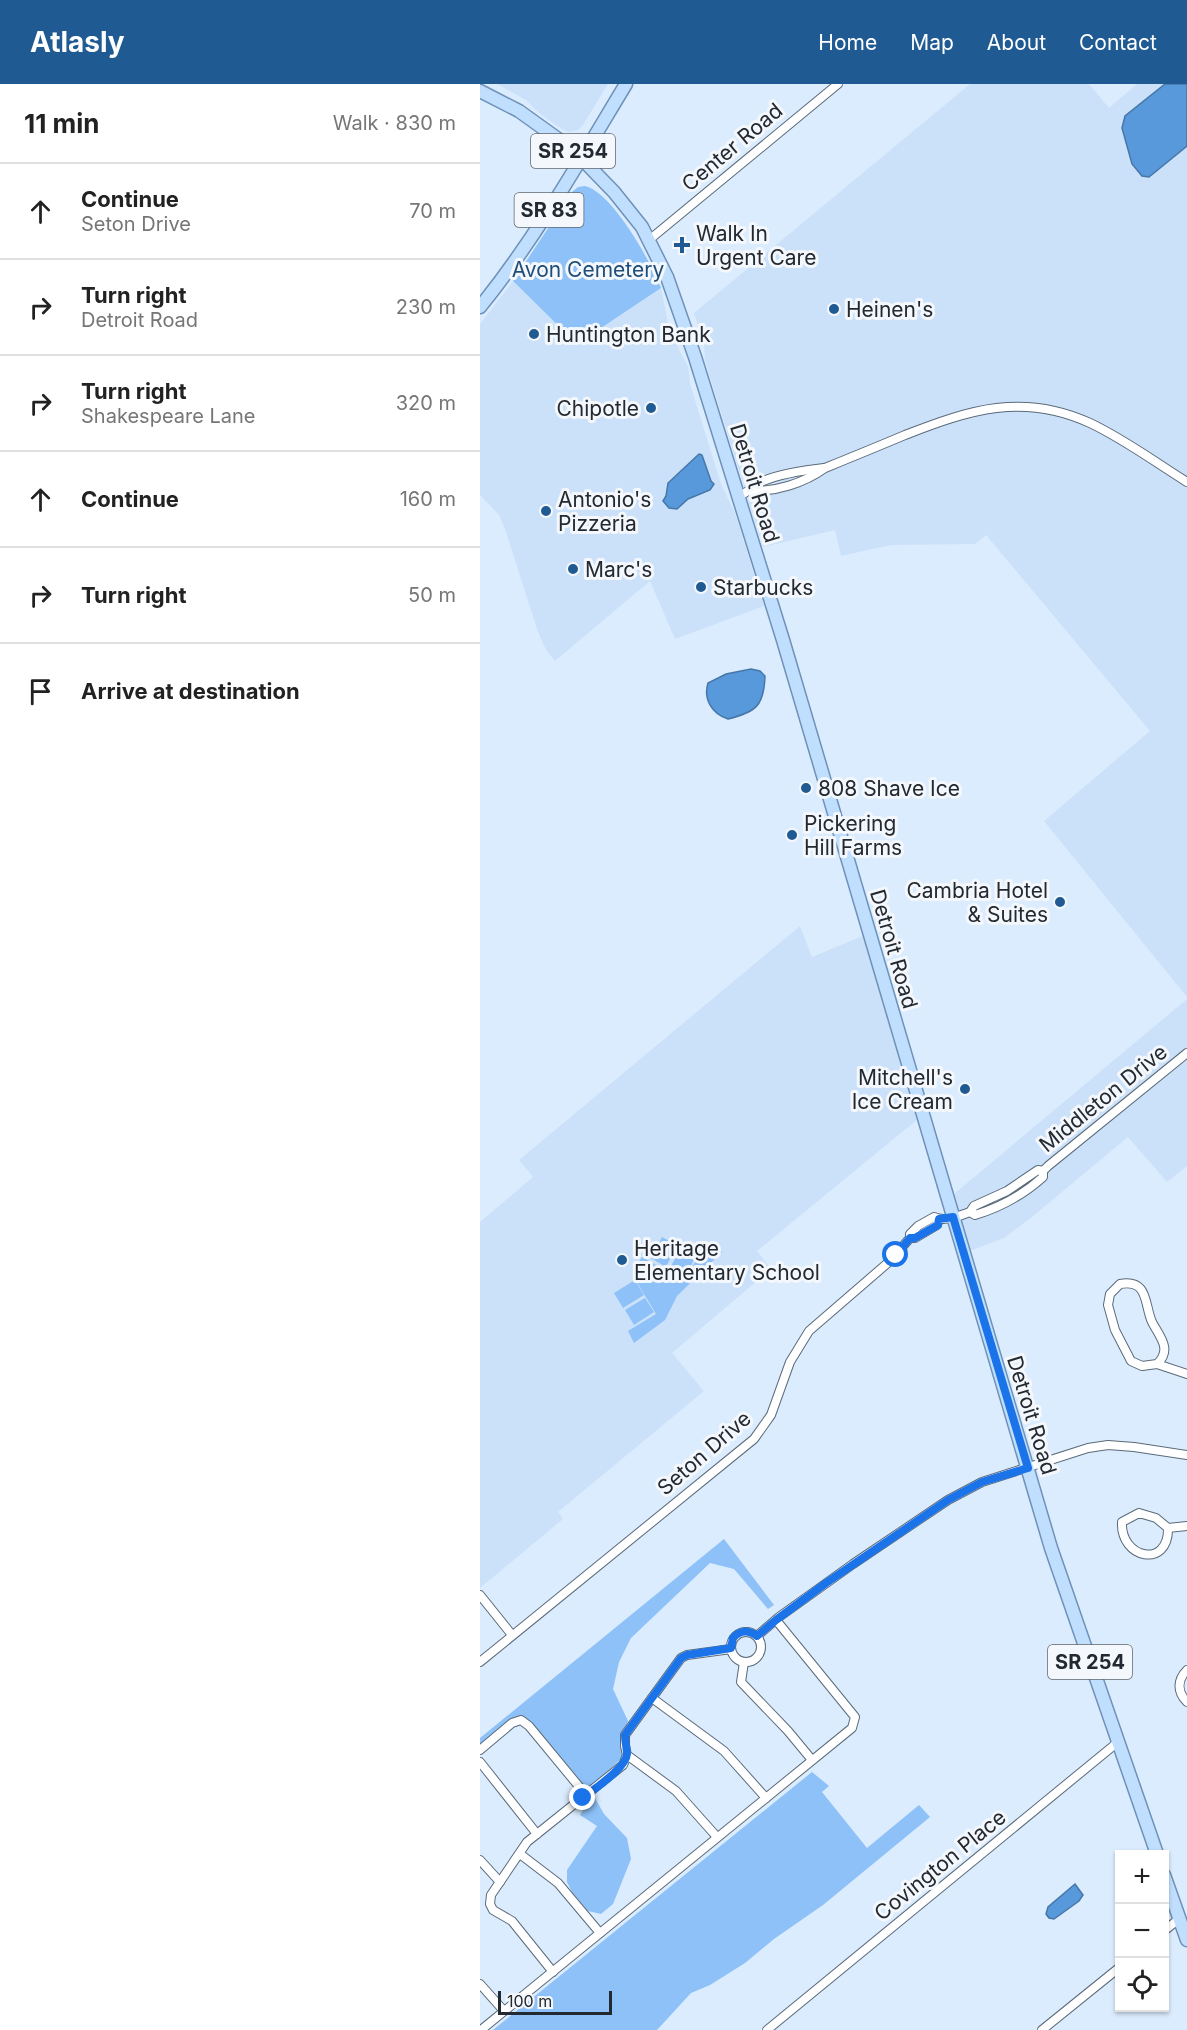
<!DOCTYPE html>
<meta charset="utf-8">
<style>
body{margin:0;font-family:Inter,sans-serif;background:#f2f2f2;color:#222}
.controls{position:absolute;right:18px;bottom:18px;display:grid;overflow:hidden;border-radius:0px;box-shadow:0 2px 4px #0004}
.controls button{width:54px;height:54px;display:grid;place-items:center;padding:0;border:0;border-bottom:2px solid #e0e0e0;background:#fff;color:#222;font:30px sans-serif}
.scale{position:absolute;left:18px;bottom:15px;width:114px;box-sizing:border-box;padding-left:6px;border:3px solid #232930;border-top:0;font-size:16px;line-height:21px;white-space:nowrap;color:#232930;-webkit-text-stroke:4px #f4f7fb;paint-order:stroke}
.stop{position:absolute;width:18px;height:18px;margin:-14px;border:4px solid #1a73e8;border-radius:50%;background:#fff}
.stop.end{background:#1a73e8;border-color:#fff;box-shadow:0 2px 6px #0008}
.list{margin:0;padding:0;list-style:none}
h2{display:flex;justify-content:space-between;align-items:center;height:78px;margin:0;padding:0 24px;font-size:26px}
h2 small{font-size:20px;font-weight:400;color:#767676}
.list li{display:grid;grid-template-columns:39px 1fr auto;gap:18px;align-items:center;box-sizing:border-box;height:96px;padding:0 24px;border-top:2px solid #e0e0e0}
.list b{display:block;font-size:22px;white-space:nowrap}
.list p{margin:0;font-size:20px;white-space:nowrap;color:#767676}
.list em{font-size:20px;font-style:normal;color:#767676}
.icon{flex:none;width:33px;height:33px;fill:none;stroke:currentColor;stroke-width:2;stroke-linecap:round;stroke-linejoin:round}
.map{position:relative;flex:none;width:707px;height:1946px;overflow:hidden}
header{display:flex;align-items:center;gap:36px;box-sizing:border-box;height:84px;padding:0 30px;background:#1f5b92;color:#fff}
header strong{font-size:28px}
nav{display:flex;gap:33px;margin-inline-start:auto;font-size:21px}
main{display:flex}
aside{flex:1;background:#fff}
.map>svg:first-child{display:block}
.built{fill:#cbe1f9}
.green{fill:#8dc1f7}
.water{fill:#5799db;stroke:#4777a8;stroke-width:1.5}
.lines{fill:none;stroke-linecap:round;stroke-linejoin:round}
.street-casing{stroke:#5b6a79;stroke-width:10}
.primary-casing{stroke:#6e91b7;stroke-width:15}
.street{stroke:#fff;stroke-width:8}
.primary{stroke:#c0dfff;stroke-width:12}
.route{stroke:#1a73e8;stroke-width:8}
.poi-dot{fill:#1f5b92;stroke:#f4f7fb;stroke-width:2}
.labels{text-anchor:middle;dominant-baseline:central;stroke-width:6;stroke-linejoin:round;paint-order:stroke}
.shield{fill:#f4f7fb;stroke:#62676d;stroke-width:1.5}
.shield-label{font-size:20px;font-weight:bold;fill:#232930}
.street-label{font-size:21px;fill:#232930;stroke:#f4f7fb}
.poi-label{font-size:21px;fill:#232930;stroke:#f4f7fb;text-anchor:start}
.park-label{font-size:21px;fill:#1e4d79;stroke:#f4f7fb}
</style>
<header>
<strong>Atlasly</strong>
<nav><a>Home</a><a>Map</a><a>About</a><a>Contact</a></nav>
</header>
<main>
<aside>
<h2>11 min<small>Walk · 830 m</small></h2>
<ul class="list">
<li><svg class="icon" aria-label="ahead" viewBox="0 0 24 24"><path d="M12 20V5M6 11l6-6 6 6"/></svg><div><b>Continue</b><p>Seton Drive</p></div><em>70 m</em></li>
<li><svg class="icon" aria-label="right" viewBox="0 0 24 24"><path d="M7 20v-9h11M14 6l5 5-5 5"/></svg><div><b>Turn right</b><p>Detroit Road</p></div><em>230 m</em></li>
<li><svg class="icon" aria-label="right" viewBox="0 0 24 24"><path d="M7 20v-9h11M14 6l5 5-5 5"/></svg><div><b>Turn right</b><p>Shakespeare Lane</p></div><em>320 m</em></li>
<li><svg class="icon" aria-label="ahead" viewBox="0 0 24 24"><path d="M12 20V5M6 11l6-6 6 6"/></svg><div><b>Continue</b></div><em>160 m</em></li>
<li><svg class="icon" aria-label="right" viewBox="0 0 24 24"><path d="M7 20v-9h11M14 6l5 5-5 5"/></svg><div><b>Turn right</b></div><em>50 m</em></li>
<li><svg class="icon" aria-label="arrive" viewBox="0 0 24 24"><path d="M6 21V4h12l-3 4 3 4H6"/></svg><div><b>Arrive at destination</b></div></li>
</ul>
</aside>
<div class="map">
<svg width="707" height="1946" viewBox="0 0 707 1946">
<rect width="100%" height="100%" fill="#dbecfe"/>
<g class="built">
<polygon points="17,0 128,0 103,41 98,46 89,48 83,46 59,29 46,16"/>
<polygon points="490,0 609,0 629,24 657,0 707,0 707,913 564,737 670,647 506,451 495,460 411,461 361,472 355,446 283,463 225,277 224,260 214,229"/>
<polygon points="33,197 97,260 181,204 188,239 201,270 208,282 210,300 241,400 255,429 284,522 195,555 170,497 75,577 66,566 58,548 25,445 19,431 0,411 0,240"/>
<polygon points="320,842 332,873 385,851 438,1035 277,1167 291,1185 192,1269 224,1307 78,1428 83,1435 0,1504 0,1138 53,1093 39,1076"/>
<polygon points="707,915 707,1082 687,1098 648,1053 552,1133 524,1154 490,1167 474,1110"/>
</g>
<g class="green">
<path d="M 105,102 C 132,108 171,178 181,204 L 97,260 L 33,197 L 92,108 L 98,103 Z"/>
<polygon points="182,1153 197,1161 186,1183 171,1174"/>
<polygon points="226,1159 242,1168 197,1212 185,1236 154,1259 148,1247 176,1230 155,1195 157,1181 162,1173 204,1197"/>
<polygon points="201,1163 216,1172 205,1193 190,1184"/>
<polygon points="155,1196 164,1211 143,1224 134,1209"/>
<polygon points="165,1214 174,1228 154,1241 145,1226"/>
<polygon points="244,1455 294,1521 288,1525 254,1485 230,1479 151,1554 139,1578 133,1605 148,1637 143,1650 142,1674 106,1707 43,1633 0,1662 0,1654"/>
<polygon points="332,1688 349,1702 342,1708 387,1764 439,1721 450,1733 343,1821 294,1855 265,1879 230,1901 211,1909 177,1946 13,1946"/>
<polygon points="115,1714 124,1730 147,1754 151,1775 133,1820 121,1830 108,1827 92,1808 87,1798 87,1786 117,1742 100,1731 109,1717"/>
</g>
<g class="water">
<polygon points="685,0 707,0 707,62 669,93 662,92 652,80 642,44 645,32"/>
<polygon points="219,370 222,371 231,397 234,400 230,406 208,415 197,425 189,424 183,417 186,412 188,399"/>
<path d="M 271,585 L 280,587 L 285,592 C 284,622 276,628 248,635 C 232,630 223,615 228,599 L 246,590 Z"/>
<polygon points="595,1800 603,1811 599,1817 574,1835 569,1834 566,1830 568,1823"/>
</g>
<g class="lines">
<g class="street-casing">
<g id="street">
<polyline points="169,156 358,0"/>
<path d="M 270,407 C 296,408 324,399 345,384 C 372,373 399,362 425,351 C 489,326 543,308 610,339 C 644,355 675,378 707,398"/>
<path d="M 259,412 C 269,408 274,401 283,397 C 300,390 326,386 344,384"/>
<path d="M 563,1087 L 558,1086 L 527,1107 L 494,1122 L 490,1128 L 495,1131 C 521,1123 543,1111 563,1093 L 563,1087 L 568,1082 L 707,969"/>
<path d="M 459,1135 L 457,1141 L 435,1154 L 430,1154 L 430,1150 L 438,1142 L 454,1133 C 465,1138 479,1132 490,1128"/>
<path d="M 677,1280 C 693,1265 679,1252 672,1238 C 664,1220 669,1195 640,1200 L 630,1210 L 628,1221 L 635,1246 L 651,1277 L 662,1282 L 677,1280 L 707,1290"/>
<path d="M 659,1429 L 676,1434 L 688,1444 C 689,1485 640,1475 642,1438 Z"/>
<polyline points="688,1444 707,1442"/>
<polyline points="0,1511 32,1551"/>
<circle cx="266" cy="1563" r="15"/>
<polyline points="277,1552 299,1533 373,1480 468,1416 502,1398 608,1364 628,1361 654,1363 707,1371"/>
<polyline points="0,1578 274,1355 291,1331 310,1278 329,1247 410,1177 430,1154"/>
<polyline points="264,1578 261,1598 308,1647 332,1676"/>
<path d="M 707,1586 C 697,1596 697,1608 707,1618"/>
<polyline points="172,1614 244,1667 286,1714"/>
<polyline points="0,1666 32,1639 41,1636 49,1642 106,1711"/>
<polyline points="0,1678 57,1750"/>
<polyline points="237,1753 196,1707 147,1671 145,1662 145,1651 201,1574 207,1571 251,1565"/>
<polyline points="40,1770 78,1799 120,1849"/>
<polyline points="0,1776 20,1798"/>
<polyline points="684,1847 700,1834"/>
<polyline points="73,1888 32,1837 13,1826 10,1820 11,1811 47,1758 143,1681 147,1671"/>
<polyline points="0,1900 24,1927"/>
<polyline points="1,1946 372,1644 375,1633 296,1536"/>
<polyline points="287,1946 638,1658"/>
<polyline points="562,1946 640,1883"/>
</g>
</g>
<g class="primary-casing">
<g id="primary">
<polyline points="0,7 39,27 85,60 101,74 134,108 162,143 187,193 215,273 303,556 571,1464 677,1770"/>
<path d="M 0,223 C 56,154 100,76 146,0"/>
<polyline points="684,1791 707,1856"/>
</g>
</g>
<use href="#street" class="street"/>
<use href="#primary" class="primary"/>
</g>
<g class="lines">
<path class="route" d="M 103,1714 C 114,1705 146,1684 147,1670 C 147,1664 145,1658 145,1651 L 201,1574 L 207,1571 L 251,1564 L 253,1554 C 260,1546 269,1546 277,1552 L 296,1536 L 346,1499 L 468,1416 L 502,1398 L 548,1384 L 473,1133 L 459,1135 L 458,1141 L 435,1154 L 430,1154 L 416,1171"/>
</g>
<g class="poi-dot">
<path d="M199 152h6v6h6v6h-6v6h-6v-6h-6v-6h6z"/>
<circle cx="354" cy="225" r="6"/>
<circle cx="54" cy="250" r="6"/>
<circle cx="171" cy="324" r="6"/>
<circle cx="66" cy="427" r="6"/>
<circle cx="93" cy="485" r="6"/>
<circle cx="221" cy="503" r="6"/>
<circle cx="326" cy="704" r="6"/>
<circle cx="312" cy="751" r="6"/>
<circle cx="580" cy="818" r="6"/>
<circle cx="485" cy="1005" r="6"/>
<circle cx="142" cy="1176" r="6"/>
</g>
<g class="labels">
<g class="shield">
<rect x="51" y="50" width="84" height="34" rx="4.5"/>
<rect x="34.5" y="109" width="69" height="34" rx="4.5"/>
<rect x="568" y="1561" width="84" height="34" rx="4.5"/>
</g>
<g class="shield-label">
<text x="93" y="67">SR 254</text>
<text x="69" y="126">SR 83</text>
<text x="610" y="1578">SR 254</text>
</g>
<g class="street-label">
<text transform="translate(252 63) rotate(-40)">Center Road</text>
<text transform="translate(275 399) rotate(73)">Detroit Road</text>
<text transform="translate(414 865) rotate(74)">Detroit Road</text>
<text transform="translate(623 1014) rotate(-39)">Middleton Drive</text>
<text transform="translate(552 1331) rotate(73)">Detroit Road</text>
<text transform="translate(224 1369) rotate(-41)">Seton Drive</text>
<text transform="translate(460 1781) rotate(-39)">Covington Place</text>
</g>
<g class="poi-label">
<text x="216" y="149">Walk In<tspan x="216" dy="24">Urgent Care</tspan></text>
<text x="366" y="225">Heinen's</text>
<text x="66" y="250">Huntington Bank</text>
<text x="159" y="324" text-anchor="end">Chipotle</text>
<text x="78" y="415">Antonio's<tspan x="78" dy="24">Pizzeria</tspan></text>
<text x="105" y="485">Marc's</text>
<text x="233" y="503">Starbucks</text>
<text x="338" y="704">808 Shave Ice</text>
<text x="324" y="739">Pickering<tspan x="324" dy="24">Hill Farms</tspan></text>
<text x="568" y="806" text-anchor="end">Cambria Hotel<tspan x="568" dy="24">&amp; Suites</tspan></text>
<text x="473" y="993" text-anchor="end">Mitchell's<tspan x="473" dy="24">Ice Cream</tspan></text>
<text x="154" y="1164">Heritage<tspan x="154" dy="24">Elementary School</tspan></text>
</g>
<g class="park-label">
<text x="108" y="185">Avon Cemetery</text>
</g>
</g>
</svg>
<div class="controls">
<button>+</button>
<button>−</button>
<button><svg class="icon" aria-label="locate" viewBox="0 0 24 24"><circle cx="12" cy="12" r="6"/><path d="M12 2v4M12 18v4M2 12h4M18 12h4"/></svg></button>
</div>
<div class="scale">100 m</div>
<div class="stop" style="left:416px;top:1171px"></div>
<div class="stop end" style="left:103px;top:1714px"></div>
</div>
</main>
